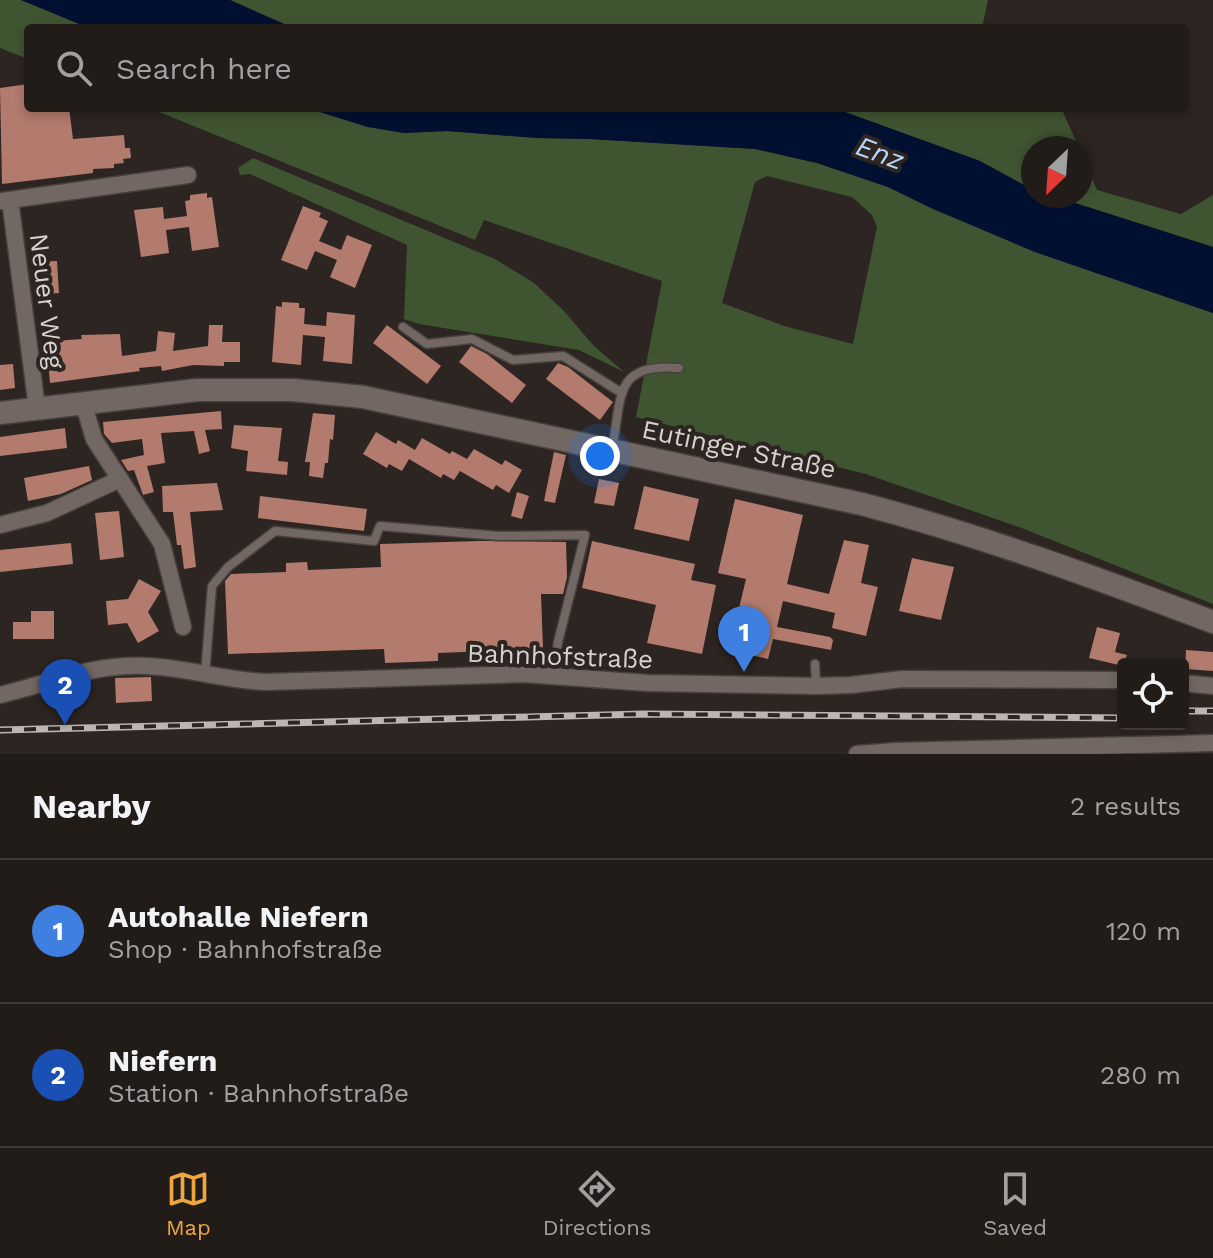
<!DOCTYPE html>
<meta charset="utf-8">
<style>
body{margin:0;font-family:"Work Sans",sans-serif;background:#2a2522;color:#f1f3f6}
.controls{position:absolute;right:24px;bottom:24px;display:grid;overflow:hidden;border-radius:8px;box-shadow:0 4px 12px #0003}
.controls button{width:72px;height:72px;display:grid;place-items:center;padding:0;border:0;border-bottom:2px solid #3f3a38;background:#221c19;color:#f1f3f6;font:40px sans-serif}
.compass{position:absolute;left:1021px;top:136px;width:72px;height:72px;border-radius:50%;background:#221c19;box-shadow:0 4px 12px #0003;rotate:205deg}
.you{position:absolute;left:600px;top:456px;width:28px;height:28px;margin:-20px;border:6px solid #fff;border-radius:50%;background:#1a73e8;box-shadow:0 0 0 12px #1a73e833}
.badge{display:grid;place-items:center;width:52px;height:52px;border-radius:50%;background:#f0a63f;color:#fff;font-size:26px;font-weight:700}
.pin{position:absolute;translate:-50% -66px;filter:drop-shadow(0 2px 4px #0008)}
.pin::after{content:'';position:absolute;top:42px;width:28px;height:24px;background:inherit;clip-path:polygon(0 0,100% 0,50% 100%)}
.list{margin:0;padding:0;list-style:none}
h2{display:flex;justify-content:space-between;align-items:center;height:104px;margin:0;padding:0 32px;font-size:34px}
h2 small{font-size:26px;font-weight:400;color:#a2a1a2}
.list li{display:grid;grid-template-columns:52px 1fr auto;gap:24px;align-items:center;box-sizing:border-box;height:144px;padding:0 32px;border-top:2px solid #3f3a38}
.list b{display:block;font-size:30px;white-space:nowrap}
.list p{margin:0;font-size:26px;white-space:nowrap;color:#a2a1a2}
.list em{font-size:26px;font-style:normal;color:#a2a1a2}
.icon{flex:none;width:44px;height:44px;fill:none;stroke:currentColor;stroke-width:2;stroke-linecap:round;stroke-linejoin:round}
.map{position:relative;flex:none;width:1213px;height:754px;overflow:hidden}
.search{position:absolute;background:#221c19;box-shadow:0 4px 12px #0003;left:24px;right:24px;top:24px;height:88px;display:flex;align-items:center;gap:20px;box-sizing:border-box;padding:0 28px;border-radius:8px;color:#a2a1a2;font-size:30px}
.sheet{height:392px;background:#221c19}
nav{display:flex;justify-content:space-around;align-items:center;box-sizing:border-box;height:112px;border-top:2px solid #3f3a38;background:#221c19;font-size:22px;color:#a2a1a2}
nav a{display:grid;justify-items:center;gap:4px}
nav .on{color:#f0a63f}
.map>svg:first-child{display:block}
.green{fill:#3f5532;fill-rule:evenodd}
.water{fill:#001030}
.building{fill:#b27b6d}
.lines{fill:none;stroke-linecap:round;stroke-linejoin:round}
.service-casing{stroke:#47413d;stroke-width:11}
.minor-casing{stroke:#47413d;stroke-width:19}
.tertiary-casing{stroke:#47413d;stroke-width:25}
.service{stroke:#726763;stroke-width:8}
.minor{stroke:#726763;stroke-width:16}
.tertiary{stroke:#726763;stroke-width:22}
.rail-casing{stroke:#bcb6b3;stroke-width:7}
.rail{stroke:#2d2521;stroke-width:4;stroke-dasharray:12;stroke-linecap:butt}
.labels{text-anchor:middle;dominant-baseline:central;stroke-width:8;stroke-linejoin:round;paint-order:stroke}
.street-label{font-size:26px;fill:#d7d1cf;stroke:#2d2521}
.water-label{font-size:28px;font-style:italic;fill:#b7d5fa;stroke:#2d2521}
</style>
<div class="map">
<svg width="1213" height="754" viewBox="0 0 1213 754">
<rect width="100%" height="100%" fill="#2d2521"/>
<g class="green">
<polygon points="0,0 21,0 89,28 28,28 28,59 0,48"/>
<polygon points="230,0 988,0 982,28 293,28"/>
<path d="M 149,108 L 307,108 L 368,127 L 404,133 L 447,131 L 537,138 L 590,139 L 755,149 L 817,163 L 888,187 L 931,208 L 1035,252 L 1213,313 L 1213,604 L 1019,527 L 866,474 L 636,417 L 662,281 L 484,220 L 475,240 ZM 767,176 L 852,197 L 872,215 L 877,227 L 853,344 L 784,326 L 722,303 L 755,182 Z"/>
<polygon points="827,108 1043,108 1063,112 1079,148 1033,148 1033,190 980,161 845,112"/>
<polygon points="1081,153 1097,190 1181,214 1213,195 1213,247 1053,196 1081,196"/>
<polygon points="253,158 495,259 534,283 563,310 594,346 624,372 579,350 419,324 404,319 407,245 250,174 240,175 238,168"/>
</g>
<g class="water">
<polygon points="21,0 230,0 293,28 89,28"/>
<polygon points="307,108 827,108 845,112 980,161 1033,190 1033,196 1053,196 1213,247 1213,313 1035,252 931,208 888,187 817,163 755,149 590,139 537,138 447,131 404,133 368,127"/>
</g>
<g class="building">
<polygon points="28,84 28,108 69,108 73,139 124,135 125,148 130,148 131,158 123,159 124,163 114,164 114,168 93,169 93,173 2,184 0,88"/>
<polygon points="207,193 207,198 212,197 219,247 192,251 189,227 166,230 169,253 141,257 134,210 163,207 164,219 187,216 185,201 190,200 190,195"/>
<polygon points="303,206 321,213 319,217 328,221 319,241 341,250 347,235 372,245 355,288 330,277 337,260 315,251 307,270 281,260"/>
<polygon points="57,261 59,293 45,294 45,284 36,285 34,262"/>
<polygon points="282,302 299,303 299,308 305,308 304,324 326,326 327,312 355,315 352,364 323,361 325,337 303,335 301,365 272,362 276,306 282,307"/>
<polygon points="209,325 223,325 222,342 240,342 240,362 224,362 224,366 193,365 162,371 161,366 139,368 140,371 50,383 48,361 56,360 54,341 82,339 81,335 120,334 122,356 156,351 158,331 175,333 173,351 208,346"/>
<polygon points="387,325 441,366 427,384 373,343"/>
<polygon points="471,346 487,354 526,385 512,403 459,362"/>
<polygon points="558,363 568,367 613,402 600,420 546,379"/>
<polygon points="13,364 15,388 0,390 0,365"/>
<polygon points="221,411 222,429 205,430 210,451 199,454 194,431 161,433 165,463 147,466 154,492 143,495 134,470 128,471 121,460 144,455 142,439 112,443 104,434 103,422"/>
<polygon points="313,413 335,415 333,440 330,439 328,463 325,463 323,478 309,476 310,462 305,462"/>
<polygon points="234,425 282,428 278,461 288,462 287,475 246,471 248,451 231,448"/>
<polygon points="65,428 67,448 0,456 0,437"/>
<polygon points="376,432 396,444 398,440 415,450 422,438 450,454 452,451 467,459 474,449 502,465 505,460 522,470 509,493 496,485 493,490 460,471 454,480 443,474 441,478 409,459 402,471 389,464 387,468 363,454"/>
<polygon points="554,452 566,455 555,503 544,501"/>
<polygon points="89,466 92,480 61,494 28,501 24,478"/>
<polygon points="599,479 619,483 614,506 594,503"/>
<polygon points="217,483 223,510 190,512 196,567 184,569 181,545 177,545 173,512 163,512 162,486"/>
<polygon points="644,486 699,499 689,541 634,529"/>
<polygon points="517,492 529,496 522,519 511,516"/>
<polygon points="260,496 367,509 364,531 258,518"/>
<polygon points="735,499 803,515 787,584 829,594 844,540 869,545 861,583 878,587 866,636 832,628 835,613 783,601 777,627 830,637 833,640 831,650 773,639 768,659 729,650 746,579 718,573"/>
<polygon points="119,511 124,557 100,560 95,513"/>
<polygon points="479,541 566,542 567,577 563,594 541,594 543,649 438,653 438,661 385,663 384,649 228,654 225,581 231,574 286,572 286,563 307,562 308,570 381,567 380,544"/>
<polygon points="592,541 695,564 691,580 716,585 702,654 647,643 656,605 582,588"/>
<polygon points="71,543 73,564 0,572 0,550"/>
<polygon points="912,558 954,567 941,620 899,611"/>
<polygon points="139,579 161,591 148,612 159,631 138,643 127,623 108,625 106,601 128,599"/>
<polygon points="31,611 54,611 54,639 13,639 13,622 31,622"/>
<polygon points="1097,627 1120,633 1115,652 1127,655 1123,666 1089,658"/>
<polygon points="1186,650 1213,652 1213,671 1185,669"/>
<polygon points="151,677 152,701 116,703 115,678"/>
</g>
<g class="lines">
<g class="service-casing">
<g id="service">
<polyline points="403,327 427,344 472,339 513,360 563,356 617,390 623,391"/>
<path d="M 612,450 C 622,398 613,362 679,368"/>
<polyline points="815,664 816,686"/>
<polyline points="205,675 212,586 228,567 275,531 374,541 380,526 499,536 585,535 558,642 554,675"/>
</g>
</g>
<g class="minor-casing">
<g id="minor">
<polyline points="10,200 37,408"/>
<polyline points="2,201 188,175"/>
<polyline points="83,402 94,439 162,544 183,627"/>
<polyline points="0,525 47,513 120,479"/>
<polyline points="1183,683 1213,686"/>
<path d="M 0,695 C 50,683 91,664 145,666 C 186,667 225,681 267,682 L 524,674 L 648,683 L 816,686 L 851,685 L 902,679 L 1123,680"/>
<polyline points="857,754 896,751 1213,743"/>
</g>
</g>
<g class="tertiary-casing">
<path id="tertiary" d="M 0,413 L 197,390 L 293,390 L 363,397 L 862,504 C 983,536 1097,578 1213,622"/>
</g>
<use href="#service" class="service"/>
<use href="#minor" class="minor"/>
<use href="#tertiary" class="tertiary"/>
<g class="rail-casing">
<g id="rail">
<polyline points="1183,711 1213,711"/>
<polyline points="0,730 644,714 1123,718"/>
</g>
</g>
<use href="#rail" class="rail"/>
</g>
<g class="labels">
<g class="street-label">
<text transform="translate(47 301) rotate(83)">Neuer Weg</text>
<text transform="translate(739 449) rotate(12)">Eutinger Straße</text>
<text transform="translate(560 656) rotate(2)">Bahnhofstraße</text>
</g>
<g class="water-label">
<text transform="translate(880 153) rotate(20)">Enz</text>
</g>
</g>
</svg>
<div class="controls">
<button><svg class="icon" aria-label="locate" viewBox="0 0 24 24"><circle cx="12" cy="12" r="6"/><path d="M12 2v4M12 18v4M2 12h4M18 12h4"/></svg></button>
</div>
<svg class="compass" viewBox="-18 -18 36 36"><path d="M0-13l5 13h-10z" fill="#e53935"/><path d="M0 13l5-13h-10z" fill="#a2a1a2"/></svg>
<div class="you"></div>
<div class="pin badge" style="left:744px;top:672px;background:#3f7fe0">1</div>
<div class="pin badge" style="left:65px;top:725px;background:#1a4fb4">2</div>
<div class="search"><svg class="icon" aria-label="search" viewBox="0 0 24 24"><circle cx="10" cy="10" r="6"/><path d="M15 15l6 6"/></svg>Search here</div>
</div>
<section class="sheet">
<h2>Nearby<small>2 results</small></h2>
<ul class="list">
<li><span class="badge" style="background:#3f7fe0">1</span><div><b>Autohalle Niefern</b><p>Shop · Bahnhofstraße</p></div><em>120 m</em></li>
<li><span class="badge" style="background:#1a4fb4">2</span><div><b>Niefern</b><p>Station · Bahnhofstraße</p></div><em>280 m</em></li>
</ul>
</section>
<nav>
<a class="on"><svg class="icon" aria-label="map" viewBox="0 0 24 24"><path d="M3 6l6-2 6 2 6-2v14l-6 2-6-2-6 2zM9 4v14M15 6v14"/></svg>Map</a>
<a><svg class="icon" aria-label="directions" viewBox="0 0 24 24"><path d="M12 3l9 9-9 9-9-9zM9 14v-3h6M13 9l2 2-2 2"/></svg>Directions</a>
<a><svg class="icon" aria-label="saved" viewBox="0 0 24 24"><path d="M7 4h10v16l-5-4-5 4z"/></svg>Saved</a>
</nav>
